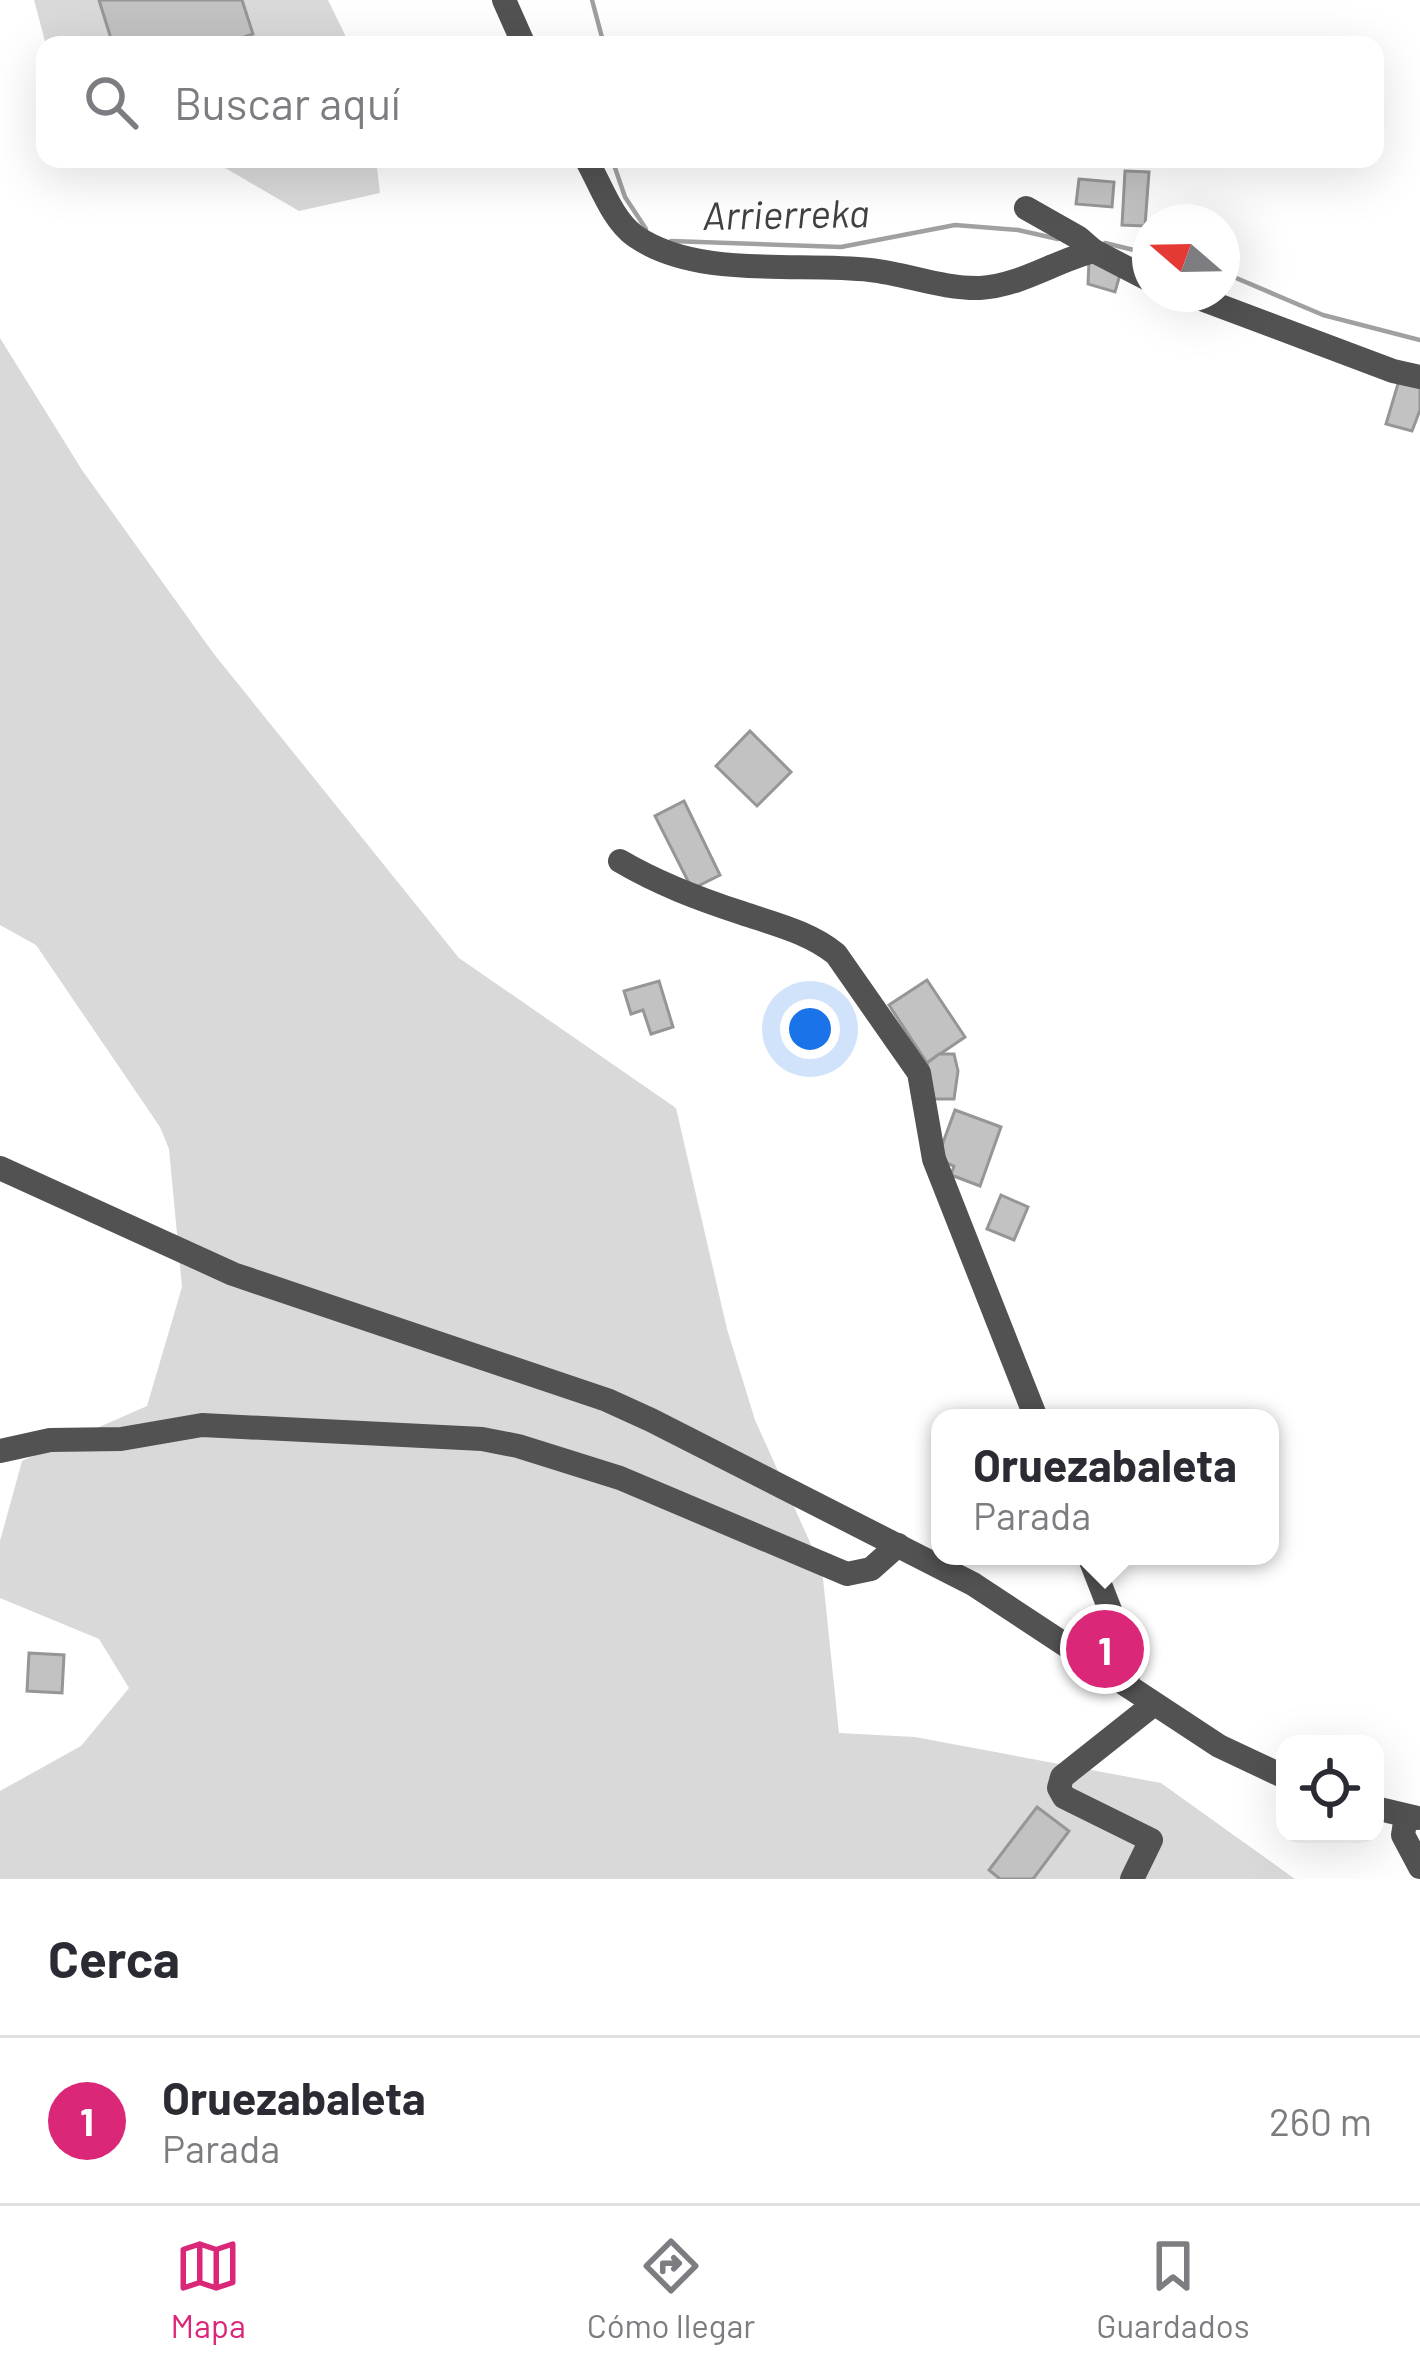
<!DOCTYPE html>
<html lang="es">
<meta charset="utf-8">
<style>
body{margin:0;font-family:Barlow,sans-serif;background:#f2f2f3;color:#2b2b33}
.controls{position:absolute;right:36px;bottom:36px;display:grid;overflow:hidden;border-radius:24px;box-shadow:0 12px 48px #0002}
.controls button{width:108px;height:108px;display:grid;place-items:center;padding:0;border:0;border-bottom:3px solid #e1e1e2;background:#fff;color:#2b2b33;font:60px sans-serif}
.compass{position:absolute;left:1132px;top:204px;width:108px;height:108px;border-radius:50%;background:#fff;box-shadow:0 12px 48px #0002;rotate:290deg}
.you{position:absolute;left:810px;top:1029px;width:42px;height:42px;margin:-30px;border:9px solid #fff;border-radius:50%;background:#1a73e8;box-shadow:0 0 0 18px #1a73e833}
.badge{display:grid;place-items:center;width:78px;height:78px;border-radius:50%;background:#db2777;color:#fff;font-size:39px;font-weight:700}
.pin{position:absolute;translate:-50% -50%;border:6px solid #fff;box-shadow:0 3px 12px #0006}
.popup{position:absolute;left:931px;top:1409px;width:348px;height:156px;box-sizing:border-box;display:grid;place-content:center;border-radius:24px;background:#fff;filter:drop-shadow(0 3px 9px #0005);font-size:39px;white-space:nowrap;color:#7c7c81}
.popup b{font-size:45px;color:#2b2b33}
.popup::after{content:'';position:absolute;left:50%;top:100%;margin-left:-24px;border:24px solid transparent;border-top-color:#fff}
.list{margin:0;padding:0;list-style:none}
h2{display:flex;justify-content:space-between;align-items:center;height:156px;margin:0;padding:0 48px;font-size:51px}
h2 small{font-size:39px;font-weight:400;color:#7c7c81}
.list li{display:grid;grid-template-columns:78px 1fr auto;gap:36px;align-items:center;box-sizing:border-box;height:168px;padding:0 48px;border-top:3px solid #e1e1e2}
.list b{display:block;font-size:45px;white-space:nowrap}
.list p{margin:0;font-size:39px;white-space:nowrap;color:#7c7c81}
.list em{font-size:39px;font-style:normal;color:#7c7c81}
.icon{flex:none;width:66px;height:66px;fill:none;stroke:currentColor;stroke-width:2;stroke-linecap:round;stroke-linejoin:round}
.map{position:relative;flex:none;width:1420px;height:1879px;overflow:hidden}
.search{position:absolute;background:#fff;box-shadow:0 12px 48px #0002;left:36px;right:36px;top:36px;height:132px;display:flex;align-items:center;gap:30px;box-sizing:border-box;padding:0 42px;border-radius:24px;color:#7c7c81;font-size:45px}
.sheet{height:324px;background:#fff}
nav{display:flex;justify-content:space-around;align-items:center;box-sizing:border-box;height:168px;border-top:3px solid #e1e1e2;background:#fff;font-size:33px;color:#7c7c81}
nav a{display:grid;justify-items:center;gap:6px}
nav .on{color:#db2777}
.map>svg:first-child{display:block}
.green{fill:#d9d9d9}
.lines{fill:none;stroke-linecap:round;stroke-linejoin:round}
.stream{stroke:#a0a0a0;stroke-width:4.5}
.building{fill:#c2c2c2;stroke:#969696;stroke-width:3}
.minor{stroke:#525252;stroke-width:24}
.labels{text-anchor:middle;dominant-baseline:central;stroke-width:10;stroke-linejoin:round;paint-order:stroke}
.water-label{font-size:39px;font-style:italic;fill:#414141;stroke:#fff}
</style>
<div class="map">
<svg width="1420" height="1879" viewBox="0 0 1420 1879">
<rect width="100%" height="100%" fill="#fff"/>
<g class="green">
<polygon points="34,0 328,0 350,45 46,45"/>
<polygon points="210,159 376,159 380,193 299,211"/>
<polygon points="0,338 82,470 214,654 459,958 676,1108 727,1329 755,1420 822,1569 839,1733 915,1737 1161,1783 1295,1879 0,1879 0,1791 81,1746 129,1688 99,1639 0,1598 0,1541 22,1461 147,1406 182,1287 169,1149 160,1127 36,945 0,925"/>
</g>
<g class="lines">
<g class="stream">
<polyline points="592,0 604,45"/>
<polyline points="612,159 625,197 646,229"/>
<polyline points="671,241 841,247 955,225 1018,230 1058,239"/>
<polyline points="1105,243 1150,254"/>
<polyline points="1222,272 1323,315 1420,340"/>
</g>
</g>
<g class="building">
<polygon points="99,0 242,0 253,34 220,45 113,45"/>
<polygon points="1125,171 1149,172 1145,226 1122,225"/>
<polygon points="1079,179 1114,182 1112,207 1076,204"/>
<polygon points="1089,261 1121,271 1115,292 1088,284"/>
<polygon points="1400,377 1420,383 1420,410 1412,431 1386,424"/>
<polygon points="750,731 791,772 757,806 716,766"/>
<polygon points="684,801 720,875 692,889 655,816"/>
<polygon points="927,980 965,1037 927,1063 889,1005"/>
<polygon points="659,981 673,1027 651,1034 643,1010 631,1014 624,991"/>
<polygon points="939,1054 954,1054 958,1071 954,1099 934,1099 927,1063"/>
<polygon points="955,1110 1001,1127 980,1186 951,1175 954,1166 937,1159"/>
<polygon points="1001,1195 1028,1207 1014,1240 987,1229"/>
<polygon points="29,1653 64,1655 62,1693 27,1691"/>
<polygon points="1037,1807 1069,1831 1033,1879 1000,1879 989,1870"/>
</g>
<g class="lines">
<g class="minor">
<polyline points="504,0 524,45"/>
<path d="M 586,159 C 600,183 612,220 635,236 C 697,279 798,262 870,270 C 907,274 942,289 980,288 C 1020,286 1055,261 1094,251 L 1150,280"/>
<polyline points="1026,208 1079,238 1094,251"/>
<polyline points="1188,294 1393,371 1420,377"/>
<path d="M 620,861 C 659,884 699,899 742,913 C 774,924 809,932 836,954 L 919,1073 L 934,1159 L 1036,1418"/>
<polyline points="0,1168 233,1274 607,1400 651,1420 973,1584 1219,1746 1285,1777"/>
<polyline points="0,1451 50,1440 121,1439 202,1425 482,1439 518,1446 620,1478 847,1574 871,1569 898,1545"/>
<polyline points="1089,1556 1126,1651 1128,1686"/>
<polyline points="1375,1808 1418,1818"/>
<polyline points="1406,1816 1403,1835 1420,1867"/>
<polyline points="1132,1879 1151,1840 1064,1797 1059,1788 1062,1777 1154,1704"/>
</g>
</g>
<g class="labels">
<g class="water-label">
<text transform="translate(786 213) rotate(-1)">Arrierreka</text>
</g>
</g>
</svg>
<div class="controls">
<button><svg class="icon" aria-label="locate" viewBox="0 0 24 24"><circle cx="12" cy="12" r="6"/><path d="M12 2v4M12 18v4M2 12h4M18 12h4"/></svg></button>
</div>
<svg class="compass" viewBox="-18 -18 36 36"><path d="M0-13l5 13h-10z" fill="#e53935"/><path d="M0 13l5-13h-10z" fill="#7c7c81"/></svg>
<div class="you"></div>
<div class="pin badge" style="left:1105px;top:1649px">1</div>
<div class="popup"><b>Oruezabaleta</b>Parada</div>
<div class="search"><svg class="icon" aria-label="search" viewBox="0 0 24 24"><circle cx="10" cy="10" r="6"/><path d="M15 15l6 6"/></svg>Buscar aquí</div>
</div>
<section class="sheet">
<h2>Cerca<small></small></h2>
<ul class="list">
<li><span class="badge">1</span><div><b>Oruezabaleta</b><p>Parada</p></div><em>260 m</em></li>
</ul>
</section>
<nav>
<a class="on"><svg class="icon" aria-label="map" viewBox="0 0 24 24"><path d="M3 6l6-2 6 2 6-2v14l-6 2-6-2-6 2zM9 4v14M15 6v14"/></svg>Mapa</a>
<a><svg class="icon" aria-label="directions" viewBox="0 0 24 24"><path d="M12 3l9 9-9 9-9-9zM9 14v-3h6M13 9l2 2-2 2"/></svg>Cómo llegar</a>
<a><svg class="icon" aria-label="saved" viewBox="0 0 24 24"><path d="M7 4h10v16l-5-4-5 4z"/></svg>Guardados</a>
</nav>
